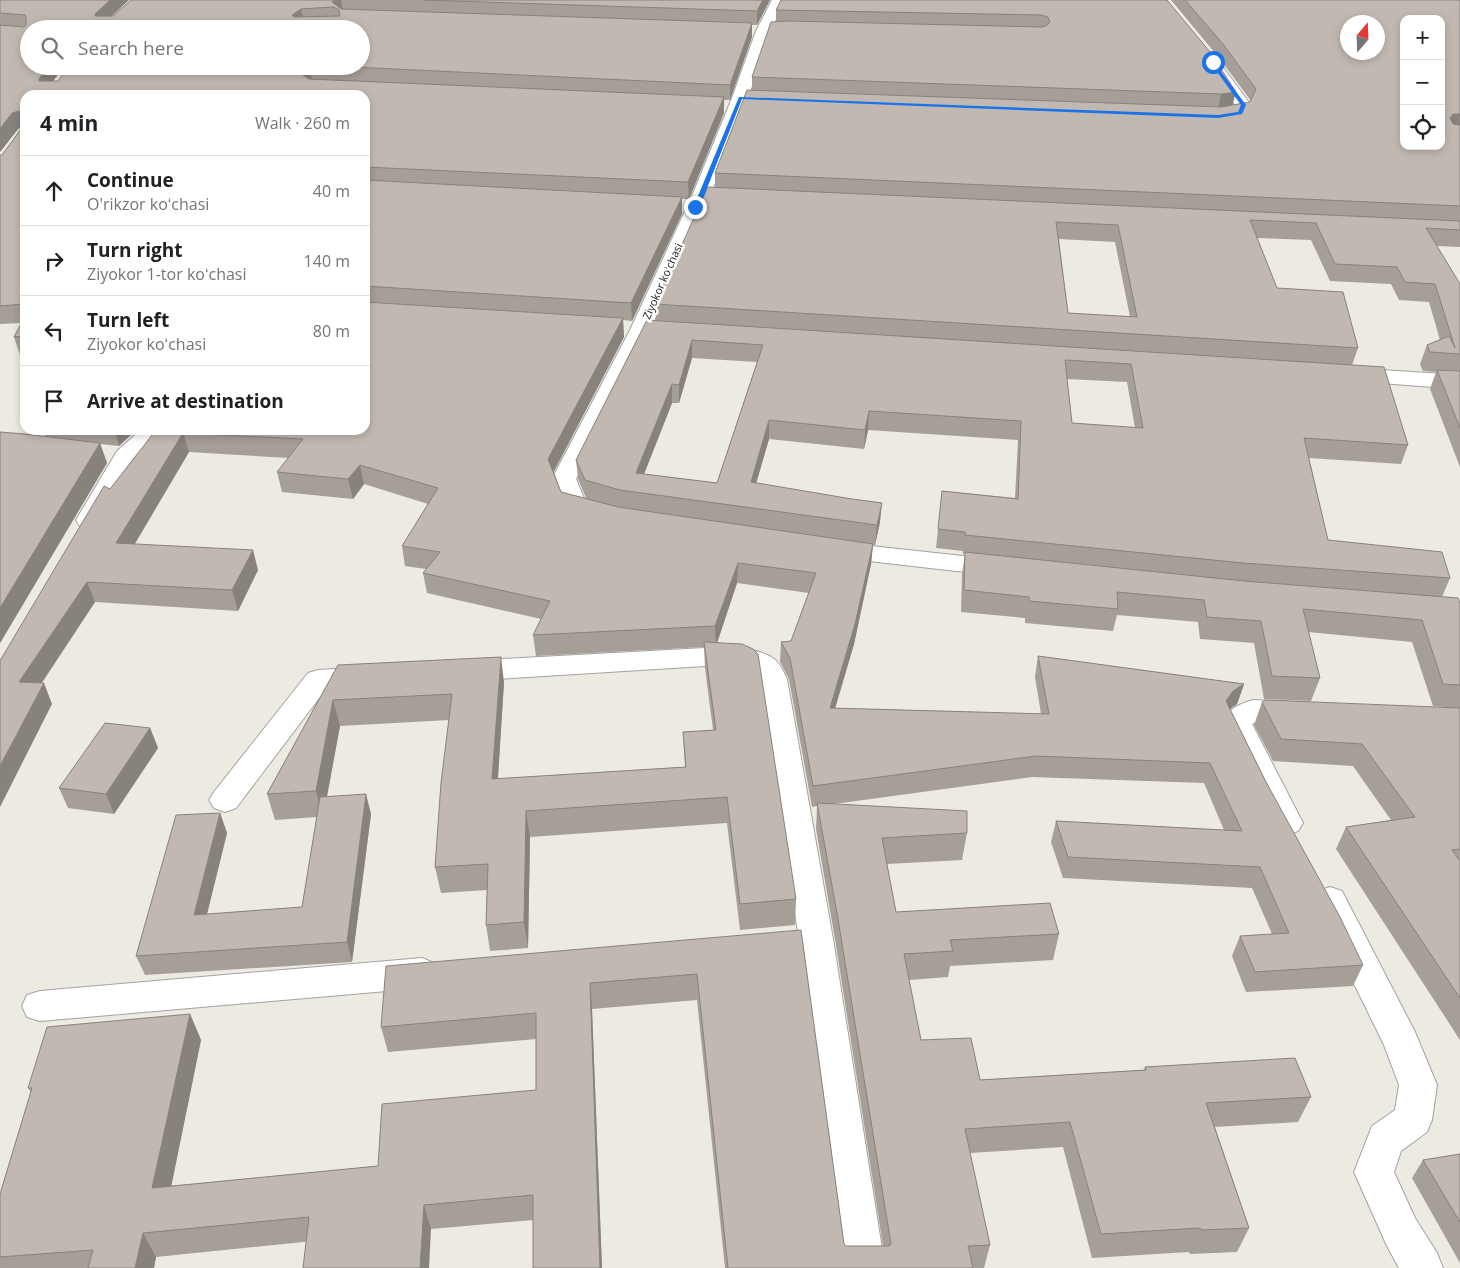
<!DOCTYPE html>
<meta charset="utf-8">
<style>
body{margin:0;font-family:"Open Sans",sans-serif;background:#f2f2f2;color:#202124}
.controls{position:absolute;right:15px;top:15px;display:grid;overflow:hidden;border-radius:10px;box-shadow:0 2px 8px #0003}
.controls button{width:45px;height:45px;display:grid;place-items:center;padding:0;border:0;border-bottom:1px solid #e0e0e0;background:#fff;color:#202124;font:25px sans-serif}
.compass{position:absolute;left:1340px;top:15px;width:45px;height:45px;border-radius:50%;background:#fff;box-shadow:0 2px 8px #0003;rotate:19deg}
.stop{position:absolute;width:15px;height:15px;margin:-11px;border:4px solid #1a73e8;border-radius:50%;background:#fff}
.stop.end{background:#1a73e8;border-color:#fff;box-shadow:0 1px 5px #0008}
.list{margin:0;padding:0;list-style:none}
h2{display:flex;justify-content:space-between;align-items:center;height:65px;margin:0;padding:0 20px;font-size:21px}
h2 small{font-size:16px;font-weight:400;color:#757577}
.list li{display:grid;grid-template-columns:32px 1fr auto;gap:15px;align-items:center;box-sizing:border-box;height:70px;padding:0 20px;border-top:1px solid #e0e0e0}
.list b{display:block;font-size:19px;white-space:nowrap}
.list p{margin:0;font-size:16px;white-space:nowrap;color:#757577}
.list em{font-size:16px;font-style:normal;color:#757577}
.icon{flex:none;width:28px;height:28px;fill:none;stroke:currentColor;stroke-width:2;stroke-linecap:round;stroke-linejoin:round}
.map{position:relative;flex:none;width:1460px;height:1268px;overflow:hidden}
.search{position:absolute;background:#fff;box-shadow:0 2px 8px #0003;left:20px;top:20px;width:350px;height:55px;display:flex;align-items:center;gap:12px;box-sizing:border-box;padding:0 18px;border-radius:28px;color:#757577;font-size:19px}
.panel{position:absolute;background:#fff;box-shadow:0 2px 8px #0003;left:20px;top:90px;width:350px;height:345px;border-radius:15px}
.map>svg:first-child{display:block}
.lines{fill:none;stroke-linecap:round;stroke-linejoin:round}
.minor-casing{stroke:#a2a2a2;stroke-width:2}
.minor{fill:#fff;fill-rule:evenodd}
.wall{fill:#a69f98;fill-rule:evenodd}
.shaded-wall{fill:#87827c}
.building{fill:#c1b9b1;stroke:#87827c;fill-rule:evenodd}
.route{fill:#1a73e8}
.labels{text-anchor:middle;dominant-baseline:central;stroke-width:5;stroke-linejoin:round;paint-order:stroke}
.far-street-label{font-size:11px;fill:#1b1b1b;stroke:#fff}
</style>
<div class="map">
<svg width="1460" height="1268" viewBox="0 0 1460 1268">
<rect width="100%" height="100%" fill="#edeae1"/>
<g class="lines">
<g class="minor-casing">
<g id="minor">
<polygon points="772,0 786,0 770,31 748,98 710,196 650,330 576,479 585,501 606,507 609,512 606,517 597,519 565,511 552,479 630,330 692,196 732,98 756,31"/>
<polygon points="1214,61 1219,62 1251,105 1246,116 1214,121 1208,119 1206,116 1208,113 1234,109 1235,105 1207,65 1209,62"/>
<polygon points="1349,368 1460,375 1460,389 1341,380 1338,375 1341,370"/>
<polygon points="139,430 161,430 151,446 134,460 97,525 88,527 79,525 76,520 117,451 134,436"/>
<polygon points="834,542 1000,560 1009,562 1013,568 1009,574 1000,576 825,556 821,550 825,544"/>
<path d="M 705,648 C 725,648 757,646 774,659 C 780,663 784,673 787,679 L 833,939 L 885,1268 L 843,1268 L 799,939 L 759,679 C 748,662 723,666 705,666 L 465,681 L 455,678 L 451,671 L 455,664 L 465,661 Z"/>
<polygon points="367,667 377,670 381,677 377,684 367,687 326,689 236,808 225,812 214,808 209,800 214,792 308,673 318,670"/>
<path d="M 1253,700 L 1296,702 L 1306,705 L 1311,712 L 1306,719 C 1290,724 1267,715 1252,724 L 1303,823 L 1298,831 L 1287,835 L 1276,831 L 1221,721 C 1228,709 1240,704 1253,700 Z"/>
<polygon points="1330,887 1342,891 1415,1032 1437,1085 1432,1120 1427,1132 1401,1151 1394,1172 1415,1218 1437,1253 1443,1268 1399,1268 1387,1246 1354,1172 1372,1126 1395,1110 1399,1085 1384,1045 1313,900 1318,891"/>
<polygon points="422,958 434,963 440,973 434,983 422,988 40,1021 27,1017 22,1006 27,995 40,991"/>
</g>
</g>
<use href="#minor" class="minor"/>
</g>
<g class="wall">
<path d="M 0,0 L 113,16 L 131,0 L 770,0 L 757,25 L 752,25 L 752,37 L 730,100 L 724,100 L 724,113 L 689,199 L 682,199 L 682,214 L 632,321 L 623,320 L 624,337 L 554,472 L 561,492 L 586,498 L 578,479 L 576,460 L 656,321 L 655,304 L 715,188 L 715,173 L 752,90 L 752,77 L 776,22 L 776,10 L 1167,0 L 1233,105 L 1250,102 L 1251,101 L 1220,59 L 1171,0 L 1460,0 L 1460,247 L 1437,246 L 1460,284 L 1460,467 L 1430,389 L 1436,372 L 1423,371 L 1420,364 L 1427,345 L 1440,340 L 1429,302 L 1399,300 L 1391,284 L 1330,281 L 1311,240 L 1257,238 L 1277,288 L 1358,348 L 1352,365 L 1408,445 L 1401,464 L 1309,458 L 1328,540 L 1450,578 L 1442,597 L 1460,603 L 1460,1040 L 1336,849 L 1346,827 L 1391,820 L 1353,766 L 1273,761 L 1254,725 L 1262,702 L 1458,708 L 1433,706 L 1412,642 L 1308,632 L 1320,678 L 1311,701 L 1264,699 L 1254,643 L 1200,639 L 1198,622 L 1117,615 L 1113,631 L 1025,623 L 1025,618 L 961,612 L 962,574 L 965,554 L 963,554 L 963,551 L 936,548 L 942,491 L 1015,498 L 1018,440 L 868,430 L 864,449 L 769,439 L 756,483 L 880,522 L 875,545 L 873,545 L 871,564 L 854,644 L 835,708 L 1041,714 L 1035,677 L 1038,656 L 1244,684 L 1237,704 L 1230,709 L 1266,782 L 1363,965 L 1353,986 L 1246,992 L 1232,956 L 1240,936 L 1272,934 L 1252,888 L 1063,878 L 1051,842 L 1056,821 L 1224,830 L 1204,783 L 1032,777 L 834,804 L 967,833 L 962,860 L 887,864 L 896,912 L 1059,934 L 1053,960 L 950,966 L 948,977 L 909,980 L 921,1040 L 980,1080 L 1144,1070 L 1145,1067 L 1311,1097 L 1298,1122 L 1215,1127 L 1249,1228 L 1237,1252 L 1190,1254 L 1189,1252 L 1092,1258 L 1063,1147 L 970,1153 L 990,1245 L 984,1268 L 725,1268 L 697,1000 L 592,1009 L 602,1268 L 533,1268 L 533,1220 L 431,1229 L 156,1257 L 154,1268 L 0,1268 L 0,1194 L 31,1092 L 28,1088 L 190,1014 L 201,1040 L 171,1186 L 378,1166 L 536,1090 L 536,1039 L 388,1052 L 381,1027 L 801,930 L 844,1244 L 846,1246 L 883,1246 L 835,939 L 816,829 L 817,806 L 812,807 L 789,679 L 780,662 L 781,642 L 791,641 L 809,593 L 737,583 L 717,643 L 796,899 L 795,925 L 740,930 L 727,823 L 530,837 L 528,948 L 490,951 L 486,925 L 487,890 L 441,893 L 435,867 L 449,720 L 340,726 L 327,797 L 371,814 L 352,962 L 145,975 L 136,956 L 220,813 L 227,833 L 207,914 L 302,907 L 317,817 L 275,820 L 267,794 L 338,665 L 504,682 L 498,779 L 685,767 L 683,732 L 713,730 L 705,668 L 704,647 L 536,656 L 533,635 L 541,619 L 427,593 L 423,573 L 426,569 L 405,566 L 402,546 L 428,504 L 364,484 L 353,499 L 282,492 L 277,472 L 289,458 L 189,452 L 135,544 L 258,570 L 238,611 L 95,602 L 42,683 L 52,704 L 1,659 L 110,489 L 156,430 L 365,430 L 365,95 L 25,95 L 25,355 L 20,355 L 14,337 L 21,323 L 0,324 L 0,155 L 2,155 L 21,129 L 21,127 L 18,129 L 0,152 ZM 29,29 L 361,66 L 69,66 L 58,81 L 53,81 L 64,66 L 29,66 ZM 1059,239 L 1115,242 L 1130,317 L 1068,313 ZM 692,358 L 757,362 L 717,483 L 644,474 L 672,403 L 679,403 ZM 1067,379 L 1127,382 L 1135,428 L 1072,423 Z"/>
<polygon points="42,430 136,430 119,446 100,444 107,463 0,643 0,432 45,437"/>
<polygon points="150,728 158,748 114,814 68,808 59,788"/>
<polygon points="1460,1154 1460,1263 1412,1178 1423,1160"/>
</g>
<g class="shaded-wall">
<polygon points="110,0 129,0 99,28 95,16 95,14"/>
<polygon points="336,0 341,0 343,11 339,10 332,2"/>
<polygon points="763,0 770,0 757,25 757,11"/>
<polygon points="301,9 304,23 295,29 292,15"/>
<polygon points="752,23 752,37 730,100 730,85"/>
<polygon points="48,66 64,66 44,94 39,79"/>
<polygon points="307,66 309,66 312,80 300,73 303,68"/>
<polygon points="1236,92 1232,107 1218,109 1221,94"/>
<polygon points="724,97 724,113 689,199 688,182"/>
<polygon points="19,111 24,126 18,129 0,152 0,129 12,113"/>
<polygon points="1453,114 1460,114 1460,129 1448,130 1450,118"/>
<polygon points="682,197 682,214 632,321 631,303"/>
<polygon points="623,318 624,337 550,478 548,459"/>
<polygon points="692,340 692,358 679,403 679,385"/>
<polygon points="672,384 672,403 637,492 636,473"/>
<polygon points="869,411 868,430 864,449 865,430"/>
<polygon points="769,420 769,439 751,501 751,482"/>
<polygon points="114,430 136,430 119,446"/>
<polygon points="183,433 189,452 123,563 116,543"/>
<polygon points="100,443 107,463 0,643 0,608"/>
<polygon points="360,465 364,484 353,499 348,479"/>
<polygon points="882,503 880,522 875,545 877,525"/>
<polygon points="873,544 871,564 854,644 829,729 830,708"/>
<polygon points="253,550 258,570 238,611 232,590"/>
<polygon points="738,563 737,583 716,646 715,626"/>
<polygon points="87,582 95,602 28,703 19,682"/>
<polygon points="501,657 504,682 496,806 492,779"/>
<polygon points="44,683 52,704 0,807 0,766"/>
<polygon points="1244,684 1237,704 1226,712 1226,701 1233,691"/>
<polygon points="333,700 340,726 323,817 316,791"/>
<polygon points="150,728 158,748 114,814 106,794"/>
<polygon points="366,794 371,814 352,962 347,942"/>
<polygon points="526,811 530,837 528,948 524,922"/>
<polygon points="220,813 227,833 202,934 194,915"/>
<polygon points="590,983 592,1009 602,1268 600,1268"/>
<polygon points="190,1014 201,1040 166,1212 152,1188"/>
<polygon points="424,1205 431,1229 429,1268 420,1268"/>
<polygon points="143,1233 156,1257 154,1268 135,1268"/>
</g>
<g class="building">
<path d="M 0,0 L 110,0 L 95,14 L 95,16 L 113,16 L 131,0 L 336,0 L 332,2 L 341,9 L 752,23 L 730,85 L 332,66 L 361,66 L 361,29 L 29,29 L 29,66 L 48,66 L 39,79 L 39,81 L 58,81 L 69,66 L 307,66 L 303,68 L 300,73 L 309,79 L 724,97 L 688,182 L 365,167 L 365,95 L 25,95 L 25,304 L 0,306 L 0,155 L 2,155 L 21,129 L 22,112 L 19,111 L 12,113 L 0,129 L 0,25 L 24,27 L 26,25 L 26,17 L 25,15 L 0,13 ZM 333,7 L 339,10 L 340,16 L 294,17 L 292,15 L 301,9 Z"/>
<polygon points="423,0 763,0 757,11"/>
<polygon points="781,0 1167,0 1210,52 1236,92 1221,94 752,77 771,22 787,21 1041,27 1046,26 1050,22 1048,17 1041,15 776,10"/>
<path d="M 1185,0 L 1460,0 L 1460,114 L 1453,114 L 1450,118 L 1453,124 L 1460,125 L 1460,206 L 715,173 L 747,90 L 1221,107 L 1250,102 L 1256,89 L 1223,44 ZM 1404,19 L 1441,19 L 1441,146 L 1404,146 ZM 1348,22 L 1378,22 L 1378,52 L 1348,52 Z"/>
<polygon points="365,180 682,197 631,303 365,286"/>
<path d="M 708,187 L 1460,221 L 1460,230 L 1426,228 L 1460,284 L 1460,354 L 1430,352 L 1427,345 L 1449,336 L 1455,348 L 1435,284 L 1405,282 L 1397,267 L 1335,264 L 1316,223 L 1250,220 L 1277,288 L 1343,292 L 1358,348 L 655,304 ZM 1056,222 L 1118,225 L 1137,317 L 1068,313 Z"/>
<polygon points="365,302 623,318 548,459 561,492 618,507 873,544 855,624 830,708 1049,714 1038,656 1244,684 1233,691 1226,701 1266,782 1340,917 1363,965 1255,972 1240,936 1289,933 1260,867 1068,857 1056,821 1242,831 1210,763 1036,756 813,786 790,658 781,642 791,641 816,573 738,563 715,626 533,635 550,601 423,573 440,552 402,546 438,488 360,465 348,479 277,472 303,439 183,433 116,543 253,550 232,590 87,582 19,682 44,683 0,766 0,660 1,659 104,486 110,489 156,430 365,430"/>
<polygon points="25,316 25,336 14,337"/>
<path d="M 647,320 L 1384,367 L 1408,445 L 1304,438 L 1328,540 L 1442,552 L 1450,578 L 1243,563 L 965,535 L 965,532 L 938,529 L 942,491 L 1018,499 L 1021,421 L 869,411 L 865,430 L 769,420 L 751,482 L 852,499 L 882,503 L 877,525 L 620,490 L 585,480 L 576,460 ZM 692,340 L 763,345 L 717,483 L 636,473 L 672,384 L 679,385 ZM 1065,360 L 1131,364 L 1143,428 L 1072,423 Z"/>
<polygon points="1437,370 1460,371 1460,428"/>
<polygon points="0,432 25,434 100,443 0,608"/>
<polygon points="965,552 1244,581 1458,598 1460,603 1460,685 1443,684 1422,620 1303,609 1320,678 1272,676 1261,621 1207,617 1204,600 1117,592 1118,609 1029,601 1029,597 964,590"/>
<polygon points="704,642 742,644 753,649 758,654 796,899 740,904 727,797 526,811 524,922 486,925 488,864 435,867 441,783 452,694 333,700 316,791 267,794 338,665 501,657 492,779 686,767 683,732 716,730"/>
<polygon points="1266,700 1460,708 1460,849 1452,850 1460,861 1460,998 1346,827 1415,817 1362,744 1281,739 1262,702"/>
<polygon points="105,723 150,728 106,794 59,788"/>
<polygon points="366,794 347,942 136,956 176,815 220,813 194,915 302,907 320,797"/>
<polygon points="817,803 967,811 967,833 882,838 896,912 1050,903 1059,934 950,940 953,951 904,954 921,1040 971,1038 980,1080 1146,1070 1145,1067 1295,1058 1311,1097 1206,1103 1249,1228 1201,1230 1200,1228 1101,1234 1070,1122 965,1129 990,1245 968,1246 973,1268 728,1268 697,974 590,983 600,1268 533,1268 533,1195 424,1205 420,1268 303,1268 309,1217 143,1233 135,1268 88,1268 93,1250 0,1257 0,1194 32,1088 28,1088 47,1027 190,1014 152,1188 378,1166 382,1104 536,1090 536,1013 381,1027 386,966 801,930 844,1244 846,1246 889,1246 891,1244 837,913"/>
<polygon points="1460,1154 1460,1222 1423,1160"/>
</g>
<polygon class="route" points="1210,62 1214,62 1246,105 1242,114 1218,118 742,99 704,196 697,209 692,207 698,196 739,97 1218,115 1238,112 1241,105"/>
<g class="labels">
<g class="far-street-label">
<text transform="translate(662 281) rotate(-66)">Ziyokor koʻchasi</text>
</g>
</g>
</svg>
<div class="controls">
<button>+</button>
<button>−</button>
<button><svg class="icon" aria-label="locate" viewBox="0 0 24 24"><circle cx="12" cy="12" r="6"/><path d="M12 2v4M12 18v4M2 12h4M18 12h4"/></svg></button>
</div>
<svg class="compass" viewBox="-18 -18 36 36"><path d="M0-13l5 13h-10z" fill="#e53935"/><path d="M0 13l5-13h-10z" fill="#757577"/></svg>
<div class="stop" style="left:1213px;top:62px"></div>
<div class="stop end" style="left:695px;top:207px"></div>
<div class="search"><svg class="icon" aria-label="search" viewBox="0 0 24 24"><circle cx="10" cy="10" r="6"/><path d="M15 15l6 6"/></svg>Search here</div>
<section class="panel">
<h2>4 min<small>Walk · 260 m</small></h2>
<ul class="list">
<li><svg class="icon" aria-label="ahead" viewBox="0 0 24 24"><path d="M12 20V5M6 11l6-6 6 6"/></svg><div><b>Continue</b><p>O'rikzor koʻchasi</p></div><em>40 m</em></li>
<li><svg class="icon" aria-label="right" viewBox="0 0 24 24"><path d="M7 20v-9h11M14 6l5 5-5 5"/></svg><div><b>Turn right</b><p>Ziyokor 1-tor koʻchasi</p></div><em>140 m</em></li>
<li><svg class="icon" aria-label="left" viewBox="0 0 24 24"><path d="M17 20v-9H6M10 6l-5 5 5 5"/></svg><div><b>Turn left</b><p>Ziyokor koʻchasi</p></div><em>80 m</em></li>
<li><svg class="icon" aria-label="arrive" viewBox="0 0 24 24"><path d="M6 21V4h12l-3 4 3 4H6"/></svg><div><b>Arrive at destination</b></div></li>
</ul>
</section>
</div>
